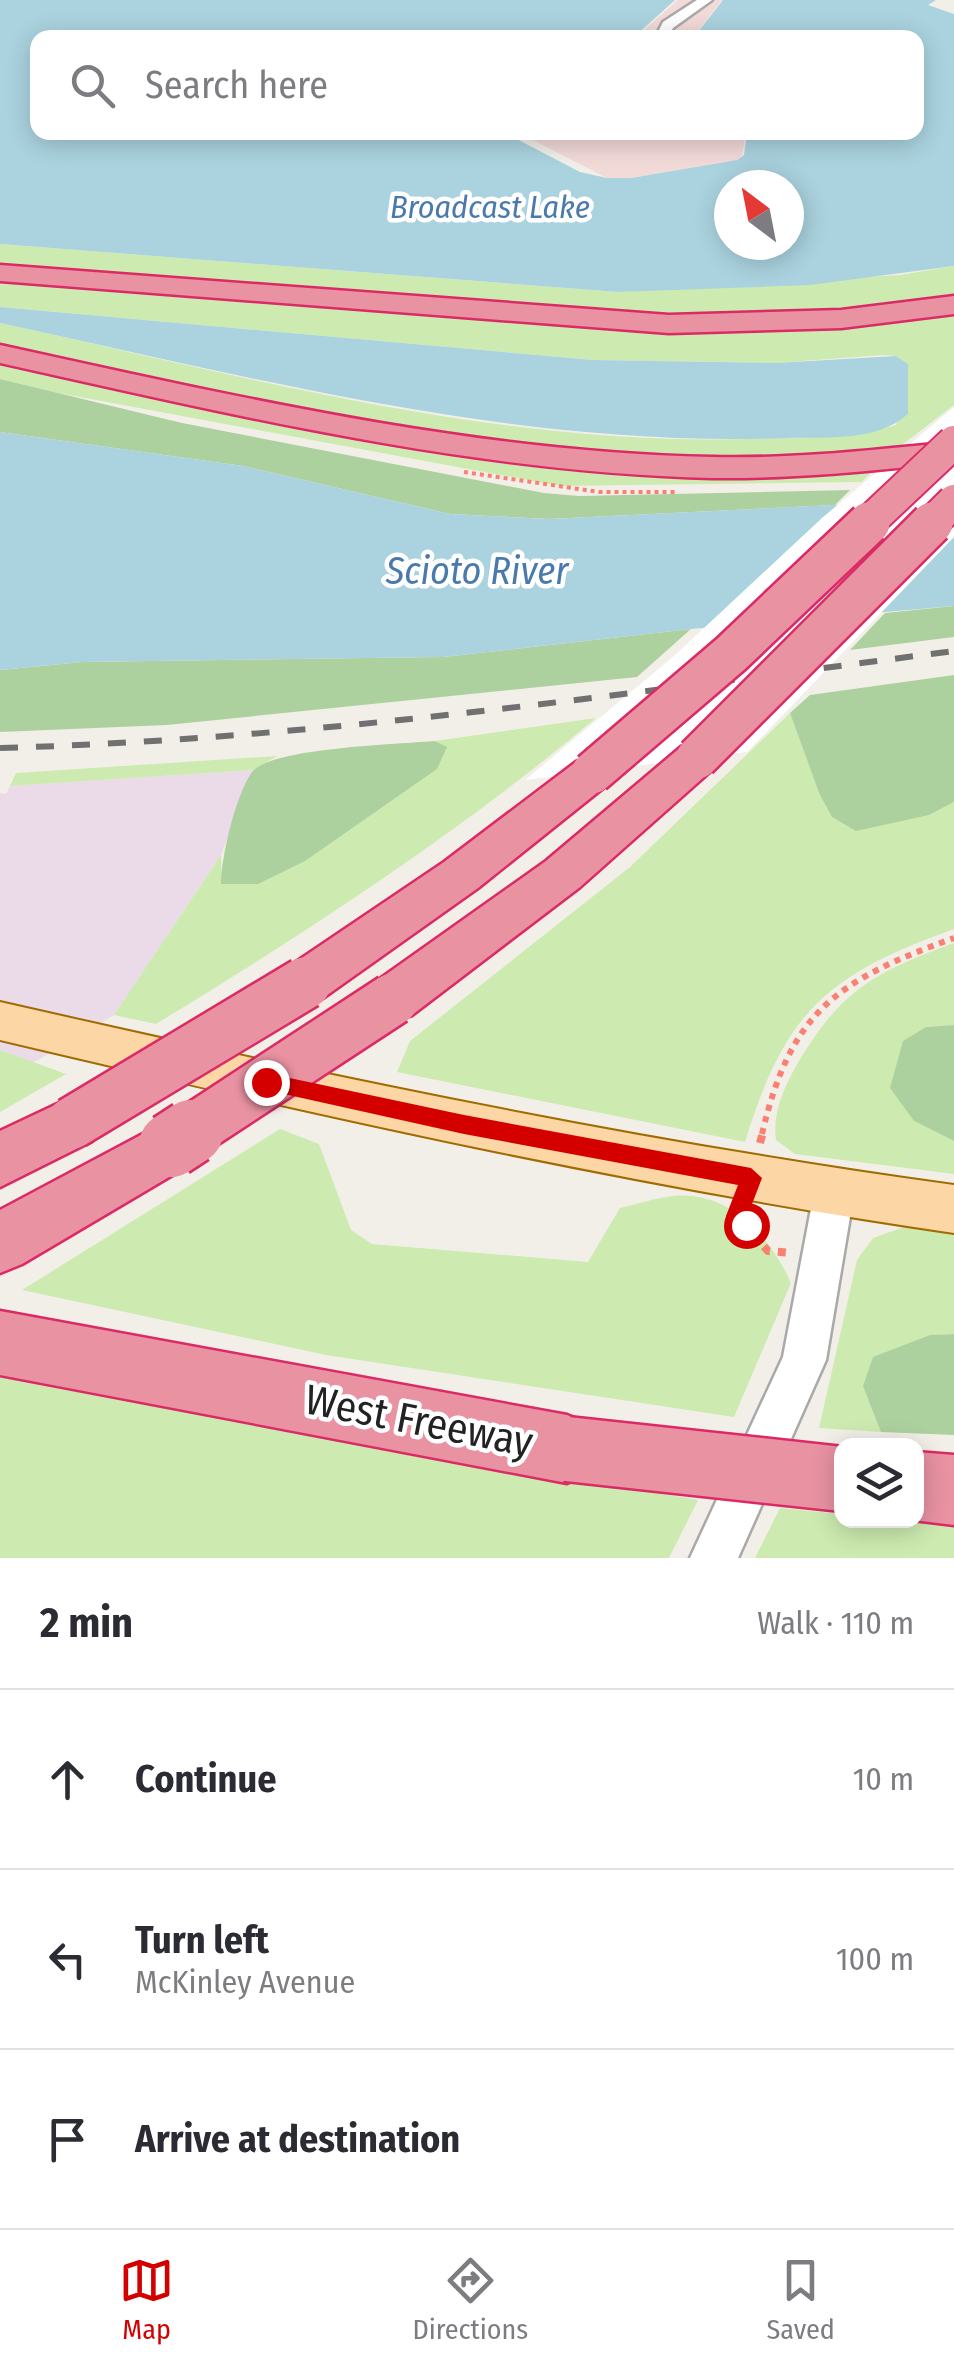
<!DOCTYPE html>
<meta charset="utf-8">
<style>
body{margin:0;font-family:"Fira Sans Condensed",sans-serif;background:#f7f7f7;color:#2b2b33}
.controls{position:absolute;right:30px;bottom:30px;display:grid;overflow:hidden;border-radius:20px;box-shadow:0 5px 25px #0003}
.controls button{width:90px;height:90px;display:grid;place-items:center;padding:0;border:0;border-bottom:2px solid #e1e1e2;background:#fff;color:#2b2b33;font:50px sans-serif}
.compass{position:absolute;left:714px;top:170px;width:90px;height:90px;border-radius:50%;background:#fff;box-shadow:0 5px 25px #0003;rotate:328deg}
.stop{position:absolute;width:30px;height:30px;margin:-22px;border:8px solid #d40000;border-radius:50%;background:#fff}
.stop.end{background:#d40000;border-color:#fff;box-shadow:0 2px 10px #0008}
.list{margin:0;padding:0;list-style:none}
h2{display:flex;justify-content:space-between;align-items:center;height:130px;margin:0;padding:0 40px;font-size:42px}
h2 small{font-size:32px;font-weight:400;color:#7c7c81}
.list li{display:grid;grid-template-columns:65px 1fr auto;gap:30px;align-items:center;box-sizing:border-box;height:180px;padding:0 40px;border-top:2px solid #e1e1e2}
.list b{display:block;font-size:38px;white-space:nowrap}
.list p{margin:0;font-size:32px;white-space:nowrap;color:#7c7c81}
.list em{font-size:32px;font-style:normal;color:#7c7c81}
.icon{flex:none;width:55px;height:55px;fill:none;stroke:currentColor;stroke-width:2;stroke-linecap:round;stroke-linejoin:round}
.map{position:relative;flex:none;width:954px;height:1558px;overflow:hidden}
.search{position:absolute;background:#fff;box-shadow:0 5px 25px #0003;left:30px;right:30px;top:30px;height:110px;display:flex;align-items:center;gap:25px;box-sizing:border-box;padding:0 35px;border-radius:20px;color:#7c7c81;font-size:38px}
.sheet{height:670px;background:#fff}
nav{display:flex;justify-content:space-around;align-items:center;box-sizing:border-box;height:140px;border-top:2px solid #e1e1e2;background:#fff;font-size:28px;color:#7c7c81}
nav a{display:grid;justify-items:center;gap:5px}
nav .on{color:#d40000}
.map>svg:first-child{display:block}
.commercial{fill:#f2dad9}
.industrial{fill:#ebdbe8}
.grass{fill:#cdebb0}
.forest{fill:#add19e}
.water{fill:#aad3df;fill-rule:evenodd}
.pier{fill:#fff}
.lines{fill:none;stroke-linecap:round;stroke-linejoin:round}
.minor-casing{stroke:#a9a9a9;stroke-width:5}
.major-casing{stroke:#a06b00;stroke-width:4}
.highway-casing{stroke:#dc2a67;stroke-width:5}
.path-far2{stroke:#fa8072;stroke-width:4;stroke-dasharray:4 4;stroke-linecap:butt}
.path-far1{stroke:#fa8072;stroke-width:6;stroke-dasharray:6 6;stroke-linecap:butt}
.path{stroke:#fa8072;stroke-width:8;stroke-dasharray:8 8;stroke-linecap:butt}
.minor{fill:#fff;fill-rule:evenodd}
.major{fill:#fcd6a4;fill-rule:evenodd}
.highway{fill:#e892a2;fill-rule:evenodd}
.rail{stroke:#707070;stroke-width:6;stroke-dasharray:18 18;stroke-linecap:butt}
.highway-bridge-far3-casing{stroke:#dc2a67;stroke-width:36;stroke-linecap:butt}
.highway-bridge-far2-casing{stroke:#dc2a67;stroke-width:46;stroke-linecap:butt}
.highway-bridge-far1-casing{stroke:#dc2a67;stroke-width:56;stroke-linecap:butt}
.highway-bridge-casing{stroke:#dc2a67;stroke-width:69;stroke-linecap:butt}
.highway-bridge-far3{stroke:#e892a2;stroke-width:32}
.highway-bridge-far2{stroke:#e892a2;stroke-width:41}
.highway-bridge-far1{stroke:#e892a2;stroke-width:51}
.highway-bridge{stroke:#e892a2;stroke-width:64}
.route{fill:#d40000}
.labels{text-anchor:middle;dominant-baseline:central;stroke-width:9;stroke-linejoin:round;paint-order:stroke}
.far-water-label{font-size:32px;font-style:italic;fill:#4a7aab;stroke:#fff}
.water-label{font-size:38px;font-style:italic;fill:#4a7aab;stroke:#fff}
.near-street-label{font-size:42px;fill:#222;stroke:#fff}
</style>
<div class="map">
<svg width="954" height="1558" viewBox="0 0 954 1558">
<rect width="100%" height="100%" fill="#f2efe9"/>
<g class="commercial">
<polygon points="678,0 722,0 693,37 635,38"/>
<polygon points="519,133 746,133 742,155 737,160 631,178 607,178"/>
</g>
<polygon class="industrial" points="253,770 221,855 114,1015 33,1063 0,1050 0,793 6,794 10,786"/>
<g class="grass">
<polygon points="0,244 618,292 900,275 954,266 954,297 846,312 665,318 0,268"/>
<path d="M 0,281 L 639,331 L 809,329 L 954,312 L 954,405 L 898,448 L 763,457 L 600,454 L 383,426 L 0,345 L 0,323 C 244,376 494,446 746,439 C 797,437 847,439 896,425 L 908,364 L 896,356 L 884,355 L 775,363 L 593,360 L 0,307 Z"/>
<path d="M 0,363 C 190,406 381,455 576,471 C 676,479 774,475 873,470 L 862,482 L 560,486 L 53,392 L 0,379 Z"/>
<path d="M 790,713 L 819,793 L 929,815 L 954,802 L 954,929 C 827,975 785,1011 745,1142 L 397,1072 L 410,1041 L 630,867 Z"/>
<path d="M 596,718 C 459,833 309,931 156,1024 L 114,1015 L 221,855 L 222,884 L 446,747 L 435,741 Z"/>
<polygon points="277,756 253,770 10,786 16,773"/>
<path d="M 954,943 L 954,1025 L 926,1027 L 914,1121 L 954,1141 L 954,1174 L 795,1154 L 776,1140 C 772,1112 785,1085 799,1061 C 843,988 876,972 954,943 Z"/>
<polygon points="0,1050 66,1074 0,1112"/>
<path d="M 280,1129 L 319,1144 L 351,1230 L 372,1244 L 588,1262 L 620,1208 C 637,1204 656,1198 673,1196 C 730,1191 770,1236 791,1283 L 734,1417 L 326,1355 L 22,1290 Z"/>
<polygon points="904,1227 954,1229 954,1334 930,1335 864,1386 881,1432 819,1428 857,1260 873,1238"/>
<polygon points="0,1376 698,1500 669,1558 0,1558"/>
<polygon points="780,1508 841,1514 842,1520 954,1520 954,1558 755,1558"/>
</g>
<g class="forest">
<polygon points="0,379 182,423 544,493 579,496 850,490 835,505 549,519 450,514 243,466 0,432"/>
<polygon points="954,606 954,637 850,650 885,613"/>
<polygon points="691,629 637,677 167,725 0,732 0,670 82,662 443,657"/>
<polygon points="954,675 954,802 929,815 856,831 832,817 819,793 790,713 810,695"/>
<path d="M 435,741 L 447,747 L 437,769 L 305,861 L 258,884 L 221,884 C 221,857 236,794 252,772 C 269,748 401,744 435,741 Z"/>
<polygon points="954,1025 954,1141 914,1121 890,1088 903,1041 926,1027"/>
<polygon points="954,1334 954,1435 881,1432 863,1386 873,1357 930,1335"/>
</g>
<g class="water">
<path d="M 0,0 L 675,0 L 634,37 L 38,38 L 38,132 L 505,133 L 580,172 L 607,178 L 631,178 L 737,160 L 744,155 L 747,133 L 916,132 L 916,38 L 694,37 L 723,0 L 936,0 L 928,5 L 954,14 L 954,266 L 810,285 L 618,292 L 0,244 ZM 729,185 L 789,185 L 789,245 L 729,245 Z"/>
<path d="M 0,307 L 593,360 L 775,363 L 896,356 L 908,364 L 908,414 C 877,442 825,437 785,438 C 518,448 259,379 0,323 Z"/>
<polygon points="0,432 243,466 450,514 549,519 954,499 954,606 691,629 443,657 82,662 0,670"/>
</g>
<polygon class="pier" points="954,407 954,537 747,752 525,780 674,656 822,518"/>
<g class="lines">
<g class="minor-casing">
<g id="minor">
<polygon points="697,0 712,0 673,28 668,38 655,38 663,22"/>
<polygon points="834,1174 848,1180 854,1193 826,1360 738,1558 690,1558 783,1357 814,1193 820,1180"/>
</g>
</g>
<g class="major-casing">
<path id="major" d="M 0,1002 C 316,1074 633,1141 954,1185 L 954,1233 C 632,1186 316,1115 0,1040 Z"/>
</g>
<g class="highway-casing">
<g id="highway">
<polygon points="0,265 669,315 841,310 954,296 954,314 841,328 669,333 0,281"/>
<path d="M 0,345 C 234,396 471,452 712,457 C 793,459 873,450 954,442 L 954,462 C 873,471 793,479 712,478 C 471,472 234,415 0,363 Z"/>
<polygon points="697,742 713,747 719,758 713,769 580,887 412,1015 393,1021 374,1015 367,999 374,983 546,861 681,747"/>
<polygon points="592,757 608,762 614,773 608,784 478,888 323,998 305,1005 287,998 279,983 287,968 444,862 576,762"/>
<polygon points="72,1097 92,1105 100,1123 92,1141 0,1187 0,1131"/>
<polygon points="171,1119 191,1126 200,1145 191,1164 22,1264 0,1273 0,1210"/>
<polygon points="0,1311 567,1415 591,1425 601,1449 591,1473 567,1483 0,1375"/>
<polygon points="916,1452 954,1455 954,1525 913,1520 916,1520"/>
</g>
</g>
<polyline class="path-far2" points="464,472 599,492 676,492"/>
<path class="path-far1" d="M 762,1134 C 791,1010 838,980 954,938"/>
<g class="path">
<polyline points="760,1143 763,1132"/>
<polyline points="739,1210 736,1216 768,1251 792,1253"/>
</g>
<use href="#minor" class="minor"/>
<use href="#major" class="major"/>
<use href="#highway" class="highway"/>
<path class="rail" d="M 0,748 C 321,739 636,692 954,651"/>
<g class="highway-bridge-far3-casing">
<g id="highway-bridge-far3">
<polyline points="866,525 954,442"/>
<polyline points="930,525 954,501"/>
</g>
</g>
<g class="highway-bridge-far2-casing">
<g id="highway-bridge-far2">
<polyline points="697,758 932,523"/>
<polyline points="592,773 731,654 869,523"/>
</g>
</g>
<g class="highway-bridge-far1-casing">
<g id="highway-bridge-far1">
<polyline points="72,1123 305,983"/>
<polyline points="187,1134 393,999"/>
</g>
</g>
<g class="highway-bridge-casing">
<g id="highway-bridge">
<polyline points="171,1145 191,1132"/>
<polyline points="567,1449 842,1479"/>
</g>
</g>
<use href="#highway-bridge-far3" class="highway-bridge-far3"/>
<use href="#highway-bridge-far2" class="highway-bridge-far2"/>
<use href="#highway-bridge-far1" class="highway-bridge-far1"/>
<use href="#highway-bridge" class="highway-bridge"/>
</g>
<polygon class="route" points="266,1073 464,1115 751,1168 762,1178 749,1212 757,1225 754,1232 746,1235 729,1223 726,1216 738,1185 464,1134 266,1090 257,1082"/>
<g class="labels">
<g class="far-water-label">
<text x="490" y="207">Broadcast Lake</text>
</g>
<g class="water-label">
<text x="477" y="571">Scioto River</text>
</g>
<g class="near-street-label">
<text transform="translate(419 1421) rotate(11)">West Freeway</text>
</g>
</g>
</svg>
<div class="controls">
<button><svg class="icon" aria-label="layers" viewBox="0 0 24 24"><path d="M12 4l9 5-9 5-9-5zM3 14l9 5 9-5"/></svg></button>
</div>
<svg class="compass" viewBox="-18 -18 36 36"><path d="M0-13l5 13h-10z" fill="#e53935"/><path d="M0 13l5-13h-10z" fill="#7c7c81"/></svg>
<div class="stop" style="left:746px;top:1225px"></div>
<div class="stop end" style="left:266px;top:1082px"></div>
<div class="search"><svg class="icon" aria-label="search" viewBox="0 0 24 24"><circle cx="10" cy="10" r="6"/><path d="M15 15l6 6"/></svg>Search here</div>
</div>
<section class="sheet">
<h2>2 min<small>Walk · 110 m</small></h2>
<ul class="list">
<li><svg class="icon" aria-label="ahead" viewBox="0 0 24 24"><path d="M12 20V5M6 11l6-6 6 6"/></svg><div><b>Continue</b></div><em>10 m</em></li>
<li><svg class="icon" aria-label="left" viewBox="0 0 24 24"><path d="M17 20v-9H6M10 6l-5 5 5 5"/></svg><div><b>Turn left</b><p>McKinley Avenue</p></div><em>100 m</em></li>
<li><svg class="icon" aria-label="arrive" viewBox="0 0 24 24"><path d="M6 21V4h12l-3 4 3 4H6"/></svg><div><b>Arrive at destination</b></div></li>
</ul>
</section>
<nav>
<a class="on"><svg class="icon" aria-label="map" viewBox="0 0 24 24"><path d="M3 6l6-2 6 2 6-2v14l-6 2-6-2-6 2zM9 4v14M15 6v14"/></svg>Map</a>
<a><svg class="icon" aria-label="directions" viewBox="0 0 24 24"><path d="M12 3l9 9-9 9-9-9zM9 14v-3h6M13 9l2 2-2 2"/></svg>Directions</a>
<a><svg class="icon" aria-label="saved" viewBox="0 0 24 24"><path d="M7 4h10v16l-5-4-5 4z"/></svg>Saved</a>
</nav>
